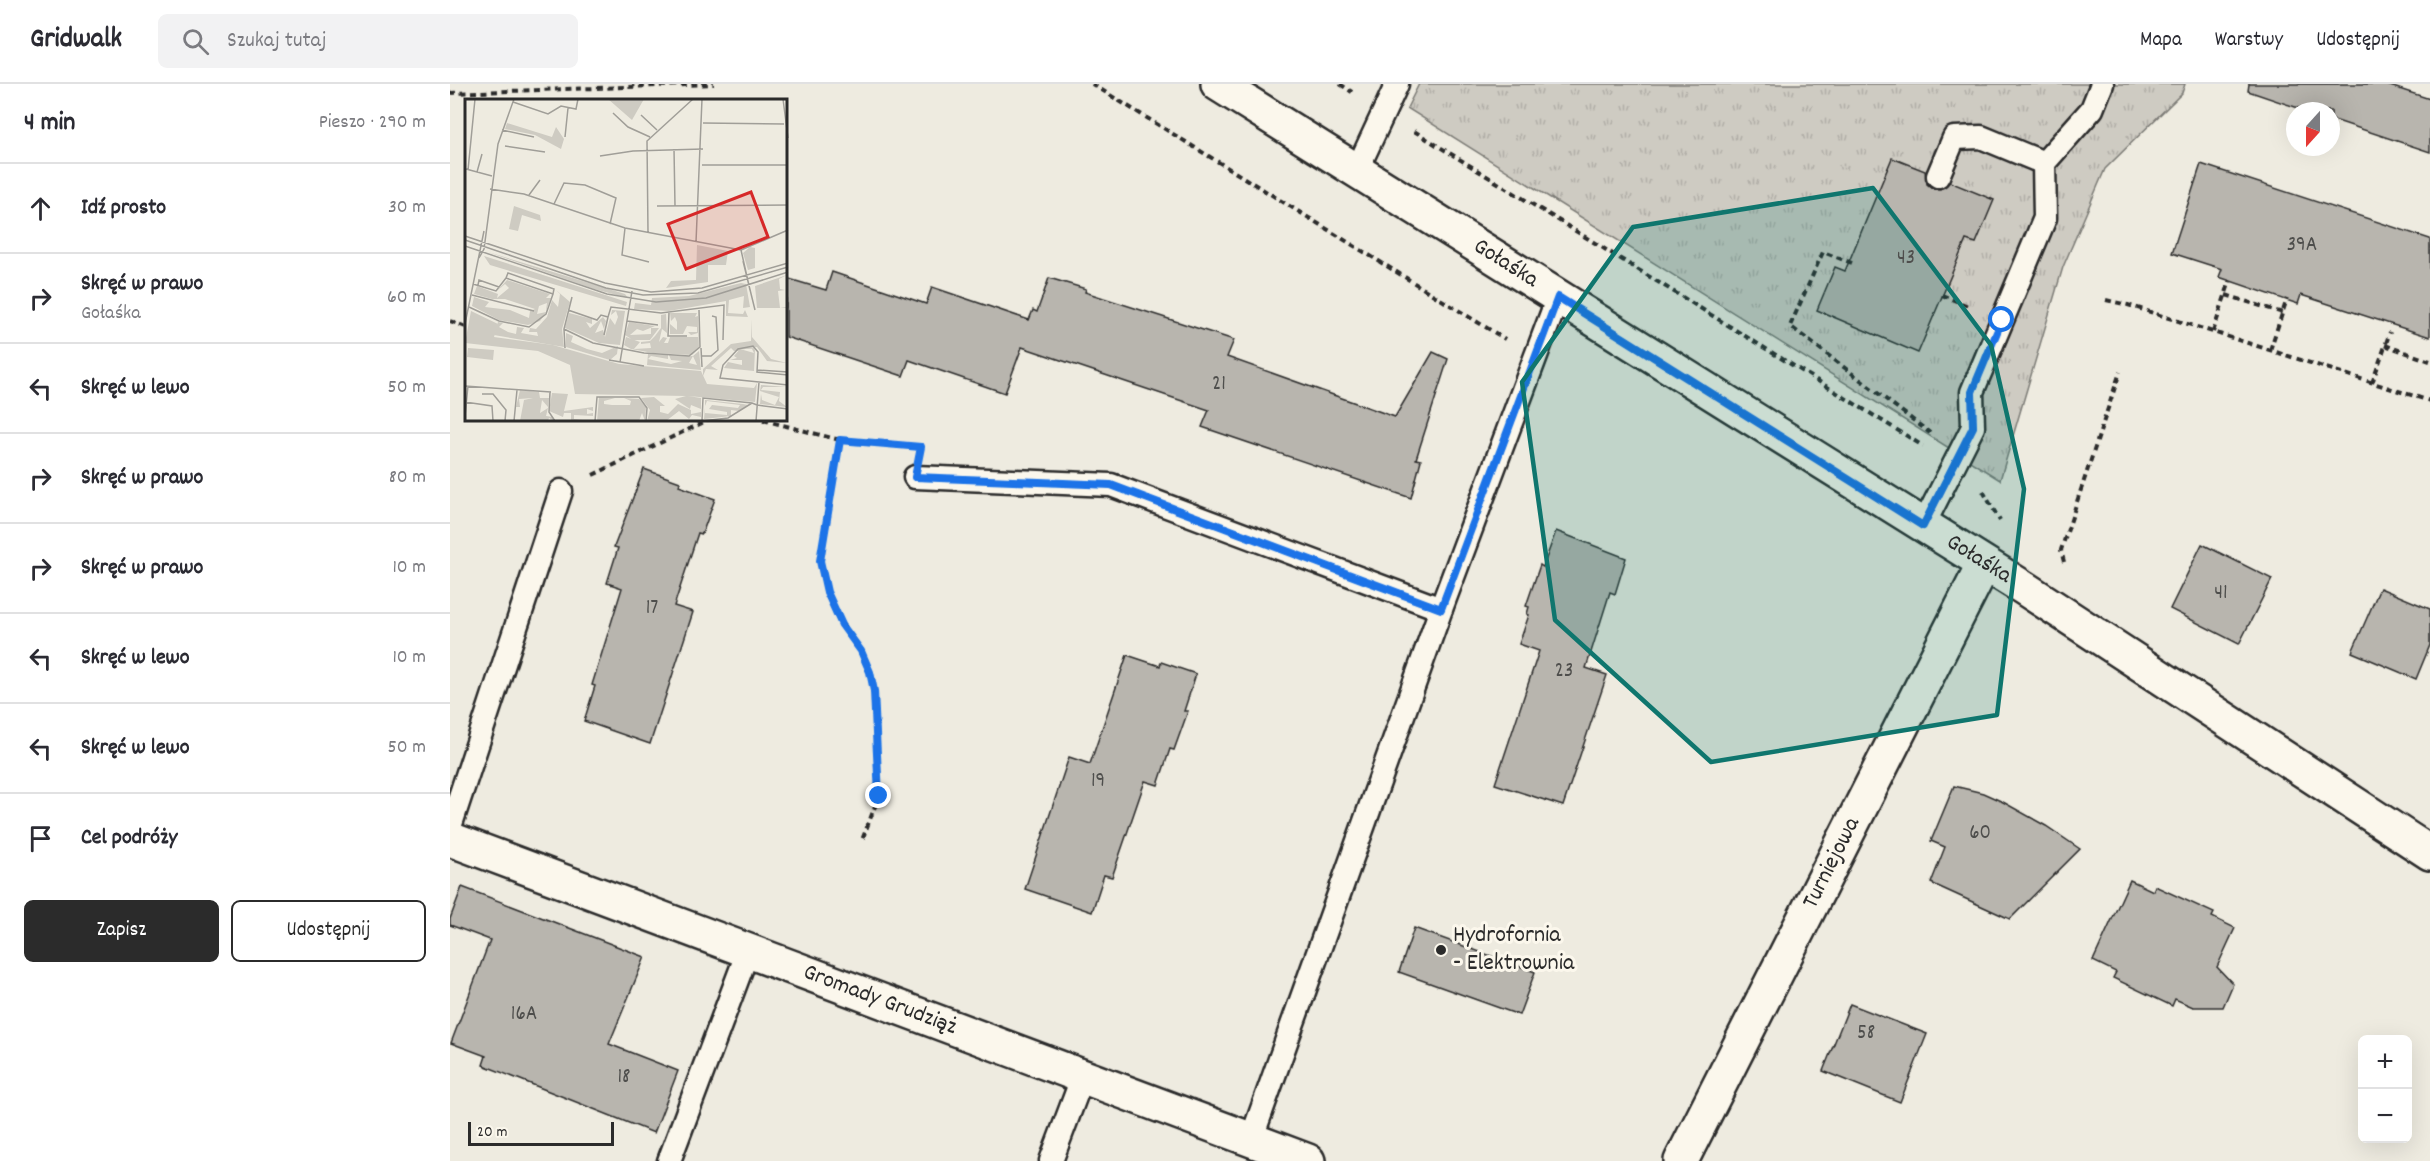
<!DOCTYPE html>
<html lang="pl">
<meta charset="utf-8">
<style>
body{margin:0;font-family:Dekko,sans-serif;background:#f2f2f3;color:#2b2b33}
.controls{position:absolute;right:18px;bottom:18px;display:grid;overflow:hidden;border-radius:9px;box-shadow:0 6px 24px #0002}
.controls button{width:54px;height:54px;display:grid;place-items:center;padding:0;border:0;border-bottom:2px solid #e1e1e2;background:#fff;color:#2b2b33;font:30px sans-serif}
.compass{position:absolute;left:1836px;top:18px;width:54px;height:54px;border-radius:50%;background:#fff;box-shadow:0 6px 24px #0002;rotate:201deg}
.scale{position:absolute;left:18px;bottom:15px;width:146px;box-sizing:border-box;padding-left:6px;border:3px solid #2b2b2b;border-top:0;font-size:16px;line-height:21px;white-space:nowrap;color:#2b2b2b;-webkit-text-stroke:4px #fbf7ec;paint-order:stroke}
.stop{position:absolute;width:18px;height:18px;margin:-14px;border:4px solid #1a73e8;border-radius:50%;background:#fff}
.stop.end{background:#1a73e8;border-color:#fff;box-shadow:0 2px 6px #0008}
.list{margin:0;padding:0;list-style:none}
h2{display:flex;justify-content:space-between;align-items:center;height:78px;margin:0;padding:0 24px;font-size:26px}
h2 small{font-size:20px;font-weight:400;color:#7c7c81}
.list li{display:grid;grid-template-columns:39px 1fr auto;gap:18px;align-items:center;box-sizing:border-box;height:90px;padding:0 24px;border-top:2px solid #e1e1e2}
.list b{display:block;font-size:22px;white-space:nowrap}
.list p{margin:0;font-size:20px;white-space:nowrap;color:#7c7c81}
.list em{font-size:20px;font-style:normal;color:#7c7c81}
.actions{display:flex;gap:12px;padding:18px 24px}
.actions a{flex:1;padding:14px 0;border:2px solid #2b2b2b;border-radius:9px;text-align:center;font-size:21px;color:#2b2b2b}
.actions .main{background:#2b2b2b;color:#fff}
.icon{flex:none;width:33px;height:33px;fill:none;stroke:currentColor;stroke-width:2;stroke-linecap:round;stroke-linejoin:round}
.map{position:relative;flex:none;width:1980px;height:1077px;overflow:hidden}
header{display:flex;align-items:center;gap:36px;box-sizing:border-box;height:84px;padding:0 30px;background:#fff;border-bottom:2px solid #e1e1e2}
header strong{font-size:28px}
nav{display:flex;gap:33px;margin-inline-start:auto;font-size:21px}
.search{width:420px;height:54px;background:#f2f2f3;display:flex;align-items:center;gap:15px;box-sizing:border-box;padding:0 21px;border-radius:9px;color:#7c7c81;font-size:22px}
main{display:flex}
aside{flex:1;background:#fff}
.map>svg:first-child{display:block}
.grass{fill:url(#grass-tufts);stroke:#7c7b76;stroke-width:1.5}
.building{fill:#b8b5ae;stroke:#2b2b2b;stroke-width:1.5}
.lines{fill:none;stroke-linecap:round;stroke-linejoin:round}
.lane-casing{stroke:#2b2b2b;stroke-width:27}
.street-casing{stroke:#2b2b2b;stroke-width:38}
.path{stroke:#2b2b2b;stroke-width:4;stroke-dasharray:6 4.5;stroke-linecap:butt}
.lane{stroke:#fbf7ec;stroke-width:22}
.street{stroke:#fbf7ec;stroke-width:33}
.route{stroke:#1a73e8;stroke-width:8}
.marked{fill:#0f766e;fill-opacity:0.2;stroke:#0f766e;stroke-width:4.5;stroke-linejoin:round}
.poi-dot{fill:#2b2b2b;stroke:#fbf7ec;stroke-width:2}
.labels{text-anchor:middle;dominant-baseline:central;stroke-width:6;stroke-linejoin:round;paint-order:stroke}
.number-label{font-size:21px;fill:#4e4e4c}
.street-label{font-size:24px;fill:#2b2b2b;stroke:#fbf7ec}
.poi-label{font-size:24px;fill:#2b2b2b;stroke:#fbf7ec;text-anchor:start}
.inset-road{fill:none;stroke:#a09e98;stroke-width:1.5}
.view{fill:#d62828;fill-opacity:0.15;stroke:#d62828;stroke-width:3}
.inset-edge{fill:none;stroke:#2b2b2b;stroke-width:3}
</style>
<header>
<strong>Gridwalk</strong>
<div class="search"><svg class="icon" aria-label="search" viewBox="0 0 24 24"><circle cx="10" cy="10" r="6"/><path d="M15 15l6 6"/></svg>Szukaj tutaj</div>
<nav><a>Mapa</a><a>Warstwy</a><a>Udostępnij</a></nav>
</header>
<main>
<aside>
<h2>4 min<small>Pieszo · 290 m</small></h2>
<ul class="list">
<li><svg class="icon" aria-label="ahead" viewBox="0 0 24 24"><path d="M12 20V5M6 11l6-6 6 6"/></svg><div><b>Idź prosto</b></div><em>30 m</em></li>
<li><svg class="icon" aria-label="right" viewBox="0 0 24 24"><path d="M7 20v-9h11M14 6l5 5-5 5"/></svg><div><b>Skręć w prawo</b><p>Gołaśka</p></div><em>60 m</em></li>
<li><svg class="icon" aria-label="left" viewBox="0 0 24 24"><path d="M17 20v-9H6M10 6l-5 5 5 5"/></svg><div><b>Skręć w lewo</b></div><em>50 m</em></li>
<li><svg class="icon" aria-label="right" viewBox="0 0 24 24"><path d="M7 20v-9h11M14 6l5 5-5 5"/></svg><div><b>Skręć w prawo</b></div><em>80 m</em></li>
<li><svg class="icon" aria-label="right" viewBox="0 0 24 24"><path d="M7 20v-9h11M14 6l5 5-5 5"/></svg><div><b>Skręć w prawo</b></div><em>10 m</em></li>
<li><svg class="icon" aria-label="left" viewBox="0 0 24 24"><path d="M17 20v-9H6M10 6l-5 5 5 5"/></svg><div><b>Skręć w lewo</b></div><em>10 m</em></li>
<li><svg class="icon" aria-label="left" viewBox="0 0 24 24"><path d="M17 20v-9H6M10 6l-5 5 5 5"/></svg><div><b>Skręć w lewo</b></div><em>50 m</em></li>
<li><svg class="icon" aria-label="arrive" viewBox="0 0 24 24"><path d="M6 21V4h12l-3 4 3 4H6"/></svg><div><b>Cel podróży</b></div></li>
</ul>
<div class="actions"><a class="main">Zapisz</a><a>Udostępnij</a></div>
</aside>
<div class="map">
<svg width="1980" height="1077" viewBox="0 0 1980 1077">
<defs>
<pattern id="grass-tufts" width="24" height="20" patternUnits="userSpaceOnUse" patternTransform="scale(1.5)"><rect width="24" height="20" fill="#cecbc2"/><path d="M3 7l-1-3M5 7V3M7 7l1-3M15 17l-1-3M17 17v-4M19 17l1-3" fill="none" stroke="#b1aea7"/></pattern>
</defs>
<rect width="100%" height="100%" fill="#eeebe0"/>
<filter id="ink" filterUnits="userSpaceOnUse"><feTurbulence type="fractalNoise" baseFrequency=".0167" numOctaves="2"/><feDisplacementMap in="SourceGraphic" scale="12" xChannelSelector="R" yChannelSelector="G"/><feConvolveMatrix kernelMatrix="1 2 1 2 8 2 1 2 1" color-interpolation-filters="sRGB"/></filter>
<g filter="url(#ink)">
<polygon class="grass" points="969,0 1735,0 1732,9 1655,85 1613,183 1550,396 957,24"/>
<g class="building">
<polygon points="1799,0 1934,0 1980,15 1980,68 1881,35 1881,27 1857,27 1798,7"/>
<polygon points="1442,74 1475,87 1477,100 1482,104 1490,105 1500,98 1544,116 1526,159 1516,156 1468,269 1367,226 1385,183 1395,187"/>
<polygon points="1751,80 1980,155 1980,253 1851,211 1848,220 1769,193 1772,185 1722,169"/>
<polygon points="382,188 476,220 482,203 579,236 583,226 587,228 599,194 636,205 635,208 784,256 777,273 945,333 983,268 998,275 966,375 971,376 961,414 752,343 759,326 572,263 555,309 459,276 453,292 336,253 336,194 376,206"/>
<polygon points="194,385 230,398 229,402 265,415 252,450 248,449 224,522 243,528 200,660 134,637 145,602 142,601 172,504 157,499 168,464 164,463"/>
<polygon points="1106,447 1176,474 1165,510 1160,508 1136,584 1157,591 1113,722 1045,700 1089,567 1069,560 1079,531 1077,530 1079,523 1076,522 1090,481 1093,483"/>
<polygon points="1752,460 1822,495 1789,560 1720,525"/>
<polygon points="1930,504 1980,525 1980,561 1966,595 1902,568"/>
<polygon points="677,571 710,582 711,578 746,590 734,627 738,627 724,666 720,665 708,701 695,697 662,793 654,791 642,828 575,805 619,673 640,680"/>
<polygon points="1504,702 1533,709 1553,718 1596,742 1630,765 1560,835 1481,799 1495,763 1481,757"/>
<polygon points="1680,796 1703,807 1705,802 1764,829 1762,833 1785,844 1767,883 1783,900 1773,923 1743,923 1725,915 1722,922 1663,894 1666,888 1643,877"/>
<polygon points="12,803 195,873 159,960 228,987 204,1049 33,981 36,972 1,959 40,856 0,841 0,835"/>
<polygon points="964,844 1085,888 1069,931 949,888"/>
<polygon points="1400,920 1477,950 1450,1018 1373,987"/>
</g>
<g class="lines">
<g class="lane-casing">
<g id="lane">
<polyline points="906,88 947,0"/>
<polyline points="1488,92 1504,54 1531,53 1594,79"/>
<polyline points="465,393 661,401 991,525"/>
<polyline points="1473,442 1523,343 1522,308 1595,134 1594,79 1642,25 1652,0"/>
<polyline points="0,743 111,407"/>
<polyline points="801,1056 991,525 1108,213"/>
<polyline points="219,1077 298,867"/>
<polyline points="601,1077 633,992"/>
</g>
</g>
<g class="street-casing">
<g id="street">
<path id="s1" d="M 768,0 L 1574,504 L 1980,769"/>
<path id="s2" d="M 0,755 L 858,1077"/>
<path id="s3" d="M 1231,1077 L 1534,480"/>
</g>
</g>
<g class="path">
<polyline points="642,0 1055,255"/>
<polyline points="890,0 902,8"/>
<polyline points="0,9 264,0"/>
<polyline points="964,47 1473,362"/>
<polyline points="1402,179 1373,168 1340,242 1480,349"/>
<polyline points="1492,211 1518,222"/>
<polyline points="1776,211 1833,229"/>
<polyline points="1656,216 1678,221 1980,317"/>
<polyline points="0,237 16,243"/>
<polyline points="1763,248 1780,197"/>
<polyline points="1935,261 1980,277"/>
<polyline points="1820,266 1837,215"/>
<polyline points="1922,299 1940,248"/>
<polyline points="313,336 390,356 446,361"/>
<polyline points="390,356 370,477 377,508 392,541 411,567 420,588 424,607 429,712 412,756"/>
<polyline points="143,391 258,336"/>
<polyline points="1533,407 1550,437"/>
<polyline points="1614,478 1611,466 1670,288"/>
</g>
<use href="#lane" class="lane"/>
<use href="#street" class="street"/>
</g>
</g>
<g class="lines" filter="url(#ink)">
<polyline class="route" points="429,712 424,607 420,588 411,567 392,541 377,508 370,477 390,356 471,363 465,393 661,401 991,525 1108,213 1473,442 1523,343 1522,308 1552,236"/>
</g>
<path class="marked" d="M 1423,104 L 1541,261 L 1574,405 L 1547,631 L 1261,678 L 1105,536 L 1072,298 L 1183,143 Z"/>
<circle class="poi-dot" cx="991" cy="866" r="6"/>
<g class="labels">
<g class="number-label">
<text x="1852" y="162">39A</text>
<text x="1456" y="175">43</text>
<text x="769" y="301">21</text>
<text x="1771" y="510">41</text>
<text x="202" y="525">17</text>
<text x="1114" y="588">23</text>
<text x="648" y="698">19</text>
<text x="1530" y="750">60</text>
<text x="74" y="931">16A</text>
<text x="1416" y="950">58</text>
<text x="174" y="994">18</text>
</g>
<g class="street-label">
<text stroke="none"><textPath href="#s1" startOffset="339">Gołaśka</textPath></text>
<text stroke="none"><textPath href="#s1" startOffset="897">Gołaśka</textPath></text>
<text stroke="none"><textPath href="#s3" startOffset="334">Turniejowa</textPath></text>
<text stroke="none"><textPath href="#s2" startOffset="459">Gromady Grudziąż</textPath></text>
</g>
<g class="poi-label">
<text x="1003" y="852">Hydrofornia<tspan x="1003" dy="28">- Elektrownia</tspan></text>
</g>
</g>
<g transform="translate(15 15)">
<rect width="322" height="322" fill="#eeebe0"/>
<path d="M 42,24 L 87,38 L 91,28 L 99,40 L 96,50 L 70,36 L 40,30 ZM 232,146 L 263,152 L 261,166 L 243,166 L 243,183 L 201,189 L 206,182 L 231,181 ZM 285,148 L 290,149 L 290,169 L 283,171 L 278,154 ZM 23,153 L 160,195 L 163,199 L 129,190 ZM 19,157 L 162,203 L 161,207 L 25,166 ZM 322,176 L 314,180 L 315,190 L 320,191 L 313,192 L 315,209 L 321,208 L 322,192 L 322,209 L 292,209 L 290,187 ZM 42,181 L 85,195 L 81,199 L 86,199 L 81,212 L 82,204 L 74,207 L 72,215 L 81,213 L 75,222 L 63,226 L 34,221 L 7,207 L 9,198 L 24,203 L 20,208 L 45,211 L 64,219 L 65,212 L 70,210 L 40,200 L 27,200 L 9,195 L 12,187 L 33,195 L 32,199 L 44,189 L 40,185 L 32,192 ZM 276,184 L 281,185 L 285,208 L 278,209 L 279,197 L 264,201 L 263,214 L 278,215 L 280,211 L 283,218 L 261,217 L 261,202 L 204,212 L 169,210 L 170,204 L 186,206 L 187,199 L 224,197 ZM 91,191 L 105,203 L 97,230 L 99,248 L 29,236 L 33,223 L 38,224 L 34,228 L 43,233 L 51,235 L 52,228 L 59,229 L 56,234 L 73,237 L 72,233 L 64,233 L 65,229 L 71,230 L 82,218 L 87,201 L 93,208 L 95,195 ZM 147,211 L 160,212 L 155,246 L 134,244 L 100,229 L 104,214 L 127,220 L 127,225 L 121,223 L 125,229 L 138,218 L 141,222 L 139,230 L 136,222 L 130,234 L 138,231 L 140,238 L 145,219 L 150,226 L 153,218 L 151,212 L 146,216 ZM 205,214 L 232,214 L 230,218 L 233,217 L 234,249 L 227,256 L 188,254 L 166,250 L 159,246 L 161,238 L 175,243 L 169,250 L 186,249 L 185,244 L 176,245 L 176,243 L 185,242 L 190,237 L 196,229 L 196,216 L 201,215 L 202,234 L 197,230 L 194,243 L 198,238 L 202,239 L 199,244 L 203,244 L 205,238 L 233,238 L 233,234 L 226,236 L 223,233 L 232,233 L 232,228 L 222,227 L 218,235 L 205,235 L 205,225 L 212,231 L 212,223 L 210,218 L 206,222 ZM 287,220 L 287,238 L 306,260 L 322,264 L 302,262 L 292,248 L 269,252 L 266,249 L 246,267 L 253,271 L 241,270 L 238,277 L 238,270 L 266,245 L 286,242 ZM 164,223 L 190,227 L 178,232 L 172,230 L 165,236 L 186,235 L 186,229 L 194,229 L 185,241 L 168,241 L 160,236 ZM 101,234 L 108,237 L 106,243 L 122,250 L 137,254 L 153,247 L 152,255 L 145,261 L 101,248 ZM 289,249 L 290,251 L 289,272 L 259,269 L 263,263 L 277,266 L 277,261 L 265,261 L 272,259 L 269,257 L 275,250 L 289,254 L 287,250 L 279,250 ZM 234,252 L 236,271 L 182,266 L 183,255 L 203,256 L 203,260 L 186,257 L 183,260 L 206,265 L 217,262 L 206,261 L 204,256 L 228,257 L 224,264 L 232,266 L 228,257 ZM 296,286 L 322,288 L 298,288 L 296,291 L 315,293 L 314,302 L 322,308 L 295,305 L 296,295 L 297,301 L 310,306 L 314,298 L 295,292 ZM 55,291 L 74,293 L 75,299 L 84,299 L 83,308 L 77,301 L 75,314 L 83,309 L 81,317 L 88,318 L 89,322 L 84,319 L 83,322 L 55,322 L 59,301 L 68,299 L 54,300 L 55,308 L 51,308 ZM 87,294 L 103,295 L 99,312 L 128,308 L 128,312 L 122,310 L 122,315 L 128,314 L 128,317 L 109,316 L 109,320 L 126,322 L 106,322 L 106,314 L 99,314 L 98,318 L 84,312 ZM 134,298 L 150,299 L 139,302 L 139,305 L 147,306 L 165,306 L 166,302 L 159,299 L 174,300 L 181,308 L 180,322 L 177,314 L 174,322 L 132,322 ZM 189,298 L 200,307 L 195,307 L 195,313 L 203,315 L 213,305 L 226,311 L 226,315 L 236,313 L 236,318 L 227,316 L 224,320 L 214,312 L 201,322 L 182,322 L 185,311 L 176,299 ZM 240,301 L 278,305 L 283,306 L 274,312 L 266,311 L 266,317 L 239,320 L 240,309 L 240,314 L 262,316 L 262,313 L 244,310 L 247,306 L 273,309 L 275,306 L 242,302 L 240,307 Z" fill="#cecbc2"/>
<path d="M 143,0 L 179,0 L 167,21 Z" fill="#cecbc2"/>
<path d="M 49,107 L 75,116 L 76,122 L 57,116 L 53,132 L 44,130 ZM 6,212 L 33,225 L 29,238 L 88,246 L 154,265 L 236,272 L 242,285 L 289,289 L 292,284 L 290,303 L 223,297 L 236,299 L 236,310 L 226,306 L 225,310 L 210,300 L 221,297 L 110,295 L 105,266 L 73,252 L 0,244 Z" fill="#cecbc2"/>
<path d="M 3,249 L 29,251 L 28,261 L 2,258 ZM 211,277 L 234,277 L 234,287 L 211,287 Z" fill="#cecbc2"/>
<path class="inset-road" d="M 318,0 L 323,39M 48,3 L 83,15 L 96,7 L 111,10 L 113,0M 148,14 L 163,28 L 185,38M 176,16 L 192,31M 238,24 L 319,25M 37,31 L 69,38M 100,38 L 103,9M 40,47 L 80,53M 209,50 L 210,107M 135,57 L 168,52 L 238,50M 237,66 L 323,66M 1,70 L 27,77M 3,71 L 10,0M 12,73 L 17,55M 25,90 L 59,95 L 160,129 L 276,151M 64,96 L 75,81M 89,105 L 99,84 L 120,86 L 151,99 L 145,125M 192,107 L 323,106M 160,129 L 157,156 L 184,163M 183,133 L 182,42 L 228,0M 0,137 L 140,184 L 186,193 L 237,189 L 323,164M 0,141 L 141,189 L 178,196 L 233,194 L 323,168M 231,143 L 237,0M 0,147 L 142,195 L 191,203 L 241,199 L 323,173M 276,151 L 323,131M 276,151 L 285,191M 14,159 L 19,150 L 33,45 L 49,0M 278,162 L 290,211M 43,174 L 89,190 L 88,195 L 41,179 ZM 8,185 L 31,192 L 41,179M 13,186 L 14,181 L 34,188M 7,196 L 69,212M 4,208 L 34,222 L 64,228 L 81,215 L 88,195M 103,211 L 132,221 L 136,216 L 143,218 L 146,208 L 196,214 L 259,206 L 258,241M 204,214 L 203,237 L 222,237M 162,222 L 193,226M 0,225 L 19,132M 99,230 L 128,244 L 179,254 L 224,257 L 235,248 L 234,211M 139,236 L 143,218M 100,249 L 99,230 L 107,198M 236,249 L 237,268M 236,257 L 246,257 L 253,251 L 251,218 L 247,217M 144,261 L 179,267M 155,263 L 167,192M 292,271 L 323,273M 323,276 L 292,273 L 293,253 L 288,247 L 273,250 L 258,266 L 255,279 L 323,286M 0,287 L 86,293M 85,293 L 84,313 L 90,322M 17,295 L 28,295 L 41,311 L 40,322M 0,303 L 27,307 L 28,322M 287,304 L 263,319 L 237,322 L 238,299 L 287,304 L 292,306 L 323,310M 0,317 L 3,287M 49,322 L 52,291M 130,322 L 132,298 L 174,298 L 182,309 L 181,322M 291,322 L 294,283"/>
<path class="view" d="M 286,93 L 303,138 L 221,170 L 203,125 Z"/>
<rect width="322" height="322" class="inset-edge"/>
</g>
</svg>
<div class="controls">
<button>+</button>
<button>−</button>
</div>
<svg class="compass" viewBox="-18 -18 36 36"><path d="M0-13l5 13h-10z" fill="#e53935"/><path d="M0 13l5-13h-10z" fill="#7c7c81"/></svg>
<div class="scale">20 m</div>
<div class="stop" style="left:1552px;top:236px"></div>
<div class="stop end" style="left:429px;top:712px"></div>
</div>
</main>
